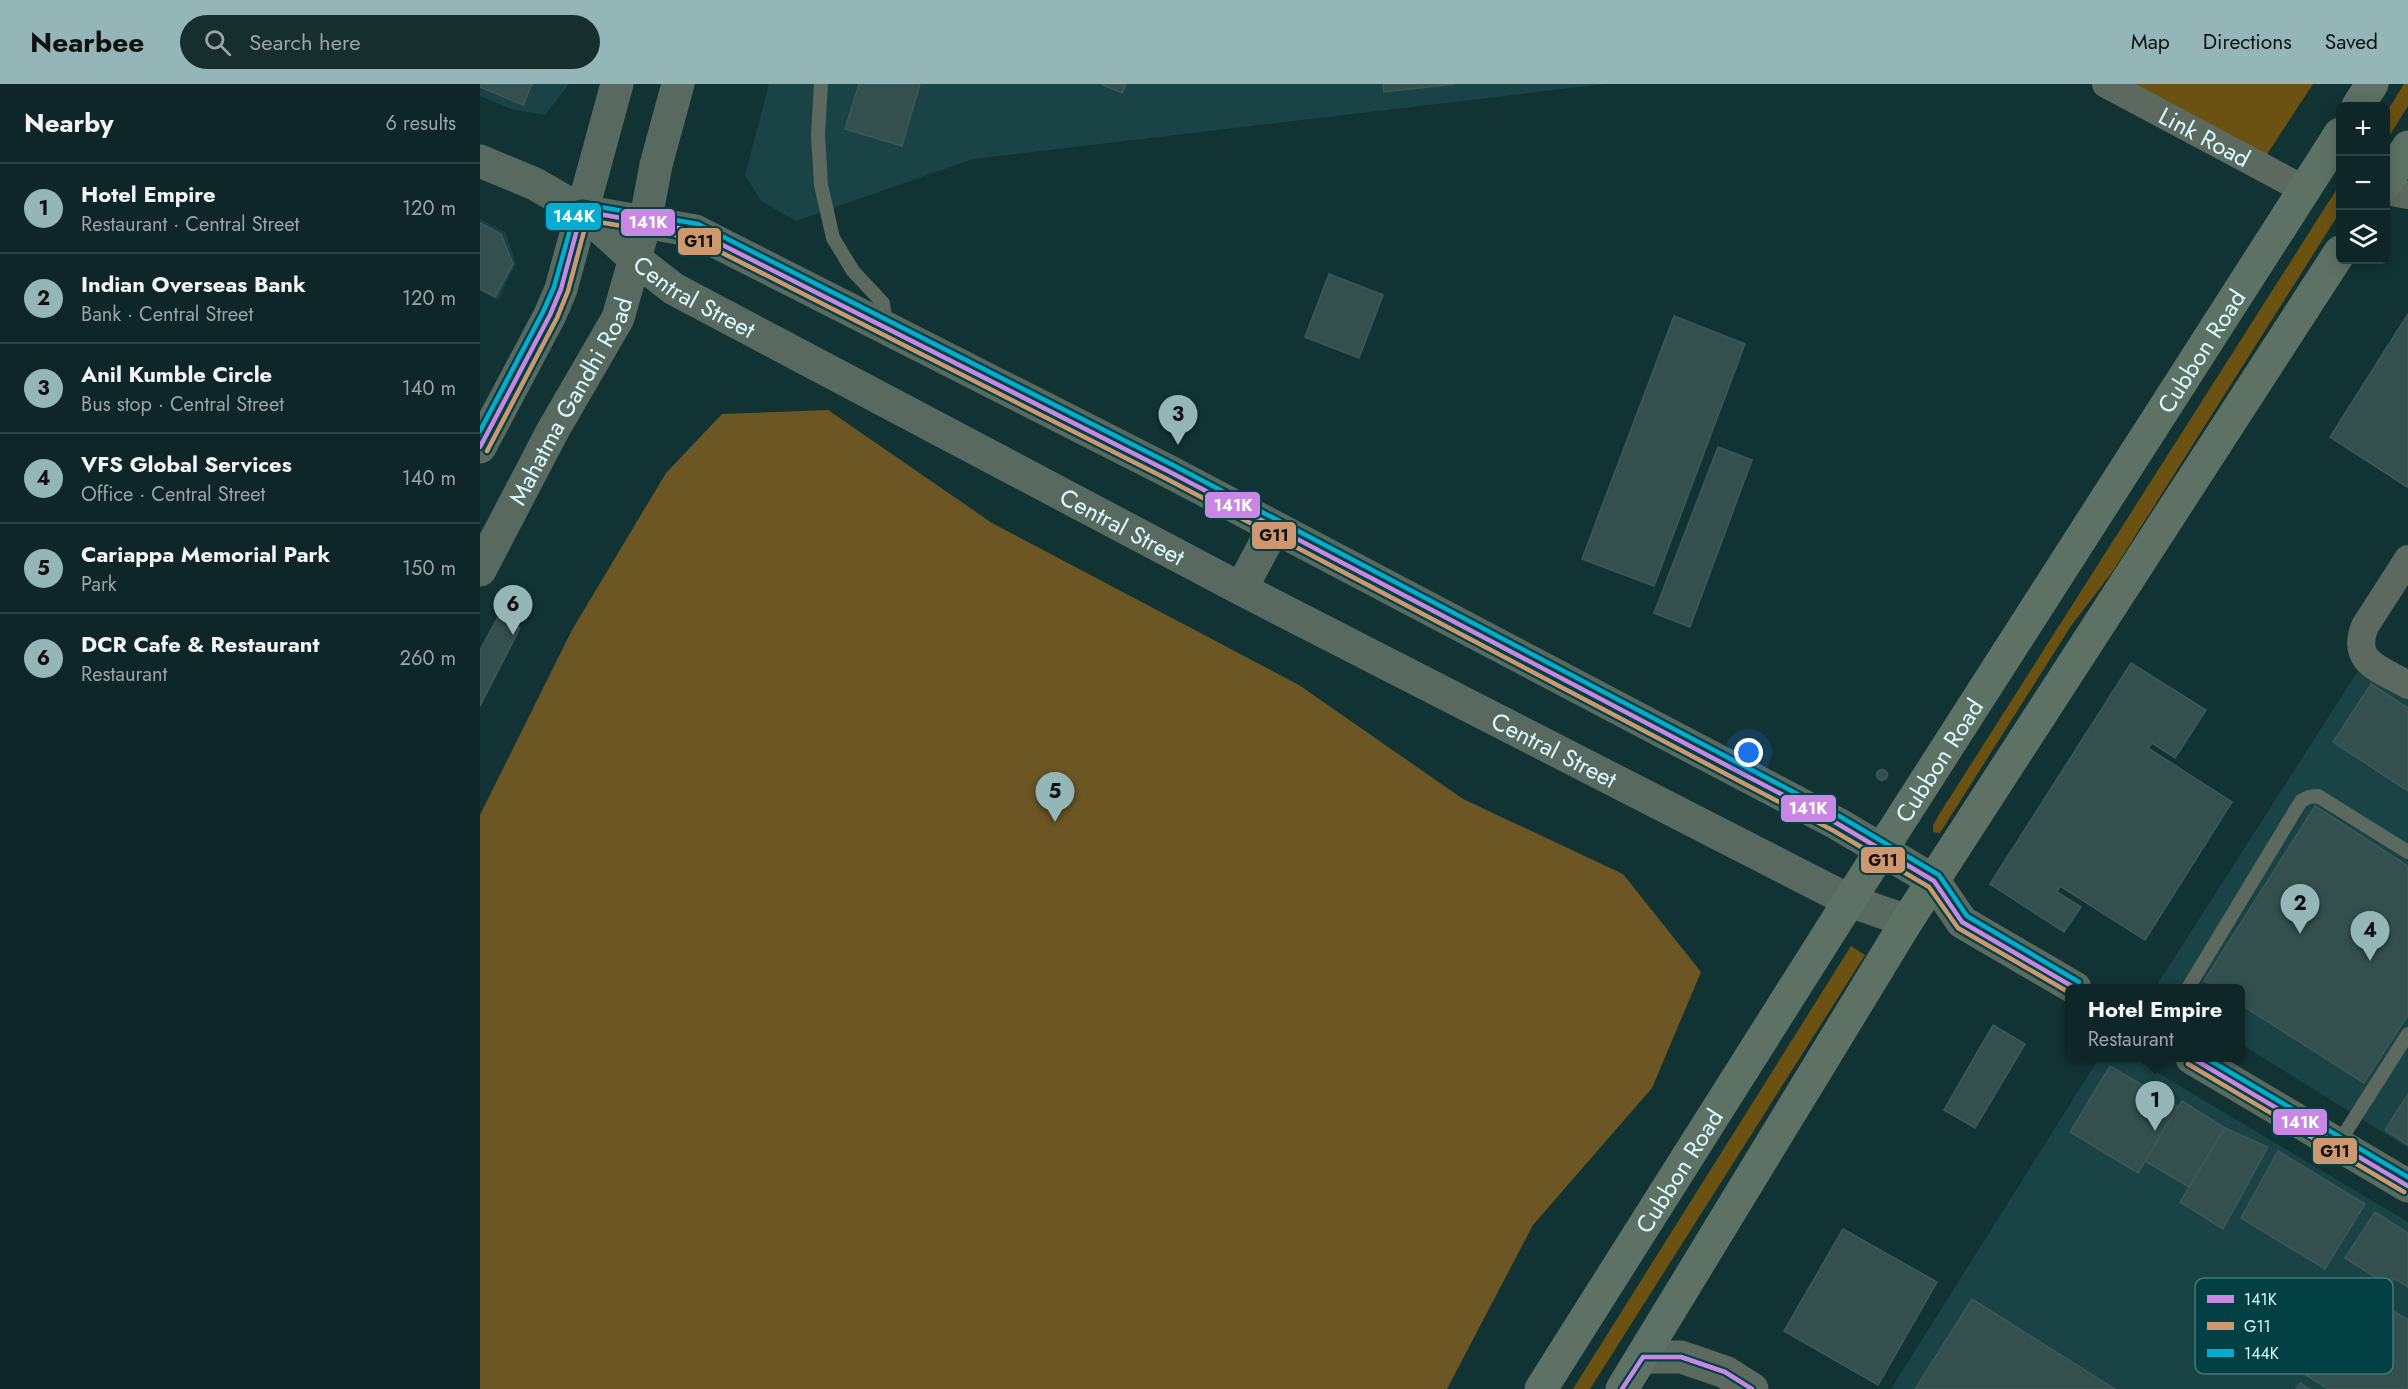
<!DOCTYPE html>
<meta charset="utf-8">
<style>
body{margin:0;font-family:Jost,sans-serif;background:#172e2f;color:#f1f3f6}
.controls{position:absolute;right:18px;top:18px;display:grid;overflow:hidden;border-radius:9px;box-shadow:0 3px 15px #0003}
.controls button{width:54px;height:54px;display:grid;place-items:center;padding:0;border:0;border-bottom:2px solid #2e4344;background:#0e2627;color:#f1f3f6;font:30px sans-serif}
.you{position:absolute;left:1269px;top:669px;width:21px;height:21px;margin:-15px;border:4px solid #fff;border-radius:50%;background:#1a73e8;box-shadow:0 0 0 9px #1a73e833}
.badge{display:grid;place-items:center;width:39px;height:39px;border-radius:50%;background:#94b6b7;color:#111;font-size:20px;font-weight:700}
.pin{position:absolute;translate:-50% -50px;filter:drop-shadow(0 2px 3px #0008)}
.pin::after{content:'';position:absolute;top:32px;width:21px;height:18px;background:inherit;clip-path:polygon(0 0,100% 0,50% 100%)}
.popup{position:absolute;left:1585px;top:900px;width:180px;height:78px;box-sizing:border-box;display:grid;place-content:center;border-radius:9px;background:#0e2627;filter:drop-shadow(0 2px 4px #0005);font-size:20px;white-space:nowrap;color:#9ba5a7}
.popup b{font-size:22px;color:#f1f3f6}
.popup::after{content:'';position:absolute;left:50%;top:100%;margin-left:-12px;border:12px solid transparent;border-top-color:#0e2627}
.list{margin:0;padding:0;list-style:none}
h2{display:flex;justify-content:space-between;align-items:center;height:78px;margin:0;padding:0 24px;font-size:26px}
h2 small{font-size:20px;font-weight:400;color:#9ba5a7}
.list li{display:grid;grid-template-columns:39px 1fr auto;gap:18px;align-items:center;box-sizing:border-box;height:90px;padding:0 24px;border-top:2px solid #2e4344}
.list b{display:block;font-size:22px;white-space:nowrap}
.list p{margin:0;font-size:20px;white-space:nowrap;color:#9ba5a7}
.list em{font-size:20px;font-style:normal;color:#9ba5a7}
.icon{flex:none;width:33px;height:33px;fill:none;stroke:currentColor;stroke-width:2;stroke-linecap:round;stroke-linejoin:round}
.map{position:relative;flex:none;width:1928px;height:1305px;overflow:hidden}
header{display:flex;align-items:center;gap:36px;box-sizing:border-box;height:84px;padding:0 30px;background:#94b6b7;color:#111}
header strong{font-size:28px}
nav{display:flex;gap:33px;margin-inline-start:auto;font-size:21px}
.search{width:420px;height:54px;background:#172e2f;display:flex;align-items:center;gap:15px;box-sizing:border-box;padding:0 21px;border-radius:33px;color:#9ba5a7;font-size:22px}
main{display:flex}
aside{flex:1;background:#0e2627}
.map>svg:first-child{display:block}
.built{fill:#194345}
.green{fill:#6b5212}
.forest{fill:#6c5624}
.building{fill:#34504e;stroke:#3d5857;stroke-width:1.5}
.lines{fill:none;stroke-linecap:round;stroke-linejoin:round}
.service{stroke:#5b695e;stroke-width:14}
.minor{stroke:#5b695e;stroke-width:28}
.tertiary{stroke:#5b695e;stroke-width:33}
.secondary{stroke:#586a5f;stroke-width:33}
.primary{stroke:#5d7164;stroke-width:33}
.bus-1-casing{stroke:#034043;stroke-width:9}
.bus-2-casing{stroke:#034043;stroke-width:9}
.bus-3-casing{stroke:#034043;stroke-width:9}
.bus-1{stroke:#c787e3;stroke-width:4.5}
.bus-2{stroke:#cd976f;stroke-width:4.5}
.bus-3{stroke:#06acd0;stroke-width:4.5}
.labels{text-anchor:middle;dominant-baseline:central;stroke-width:4.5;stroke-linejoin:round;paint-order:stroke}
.street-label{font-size:24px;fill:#dafcfe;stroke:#034043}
.key{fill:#034043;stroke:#44787b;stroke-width:1.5}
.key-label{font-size:16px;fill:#dafcfe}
.line-badge{stroke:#034043;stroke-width:2}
.badge-label{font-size:16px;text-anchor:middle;font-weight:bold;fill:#fff}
.pale-badge-label{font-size:16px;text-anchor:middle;font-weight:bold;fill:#111}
</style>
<header>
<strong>Nearbee</strong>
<div class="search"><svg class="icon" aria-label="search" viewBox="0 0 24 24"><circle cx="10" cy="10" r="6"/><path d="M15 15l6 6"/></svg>Search here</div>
<nav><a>Map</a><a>Directions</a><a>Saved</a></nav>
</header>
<main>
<aside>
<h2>Nearby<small>6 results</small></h2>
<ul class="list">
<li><span class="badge">1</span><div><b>Hotel Empire</b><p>Restaurant · Central Street</p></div><em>120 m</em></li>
<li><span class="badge">2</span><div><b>Indian Overseas Bank</b><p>Bank · Central Street</p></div><em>120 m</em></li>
<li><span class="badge">3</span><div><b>Anil Kumble Circle</b><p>Bus stop · Central Street</p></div><em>140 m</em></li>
<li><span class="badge">4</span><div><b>VFS Global Services</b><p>Office · Central Street</p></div><em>140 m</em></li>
<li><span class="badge">5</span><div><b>Cariappa Memorial Park</b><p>Park</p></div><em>150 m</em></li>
<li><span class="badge">6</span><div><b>DCR Cafe &amp; Restaurant</b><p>Restaurant</p></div><em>260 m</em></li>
</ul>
</aside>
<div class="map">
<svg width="1928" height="1305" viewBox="0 0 1928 1305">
<rect width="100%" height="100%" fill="#123334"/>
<g class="built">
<polygon points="0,0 89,0 65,31 31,25 0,12"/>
<polygon points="289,0 1125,0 493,75 316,137 281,117 265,91"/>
<polygon points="0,135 25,148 36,179 18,216 0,207"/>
<polygon points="1881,582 1928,612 1928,1064 1761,960 1760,904 1675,904"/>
<polygon points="1619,974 1653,974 1928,1138 1928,1305 1411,1305"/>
</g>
<g class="green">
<polygon points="1647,0 1833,0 1786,72"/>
<polygon points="1924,0 1928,0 1928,22 1906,57 1906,29"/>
<polygon points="1860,100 1860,128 1633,487 1591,542 1460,749 1453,748 1453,741 1460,729"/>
<polygon points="1371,862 1385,871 1110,1305 1093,1305"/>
</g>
<polygon class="forest" points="348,326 512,439 819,601 983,715 1143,790 1221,888 1172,1004 1053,1141 967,1305 0,1305 0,731 92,546 186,389 242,330"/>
<g class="building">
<polygon points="0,0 52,0 43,21 0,3"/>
<polygon points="379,0 440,0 422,62 365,45"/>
<polygon points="621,0 646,0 642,9"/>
<polygon points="903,0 975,0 904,8"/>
<polygon points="0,139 21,150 33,180 15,213 0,205"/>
<polygon points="849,190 903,211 879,274 825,253"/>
<polygon points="1928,230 1928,401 1927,403 1850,353"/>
<polygon points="1194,232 1265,260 1174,502 1102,475"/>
<polygon points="1238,363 1272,376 1210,543 1174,529"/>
<polygon points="18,533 40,544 0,622 0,566"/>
<polygon points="1651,579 1726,626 1695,674 1672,659 1668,664 1752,718 1665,856 1580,802 1577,808 1601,823 1584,848 1510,800"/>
<polygon points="1891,600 1928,624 1928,707 1853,658"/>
<circle cx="1402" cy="691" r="5.5"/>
<polygon points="1835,722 1928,782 1928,931 1884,999 1760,920 1760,904 1737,904 1724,897"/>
<polygon points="1513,941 1545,960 1495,1044 1464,1026"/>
<polygon points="1630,982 1698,1022 1658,1089 1590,1048"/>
<polygon points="1928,1010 1928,1061 1905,1046"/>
<polygon points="1702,1017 1745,1044 1709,1103 1665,1077"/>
<polygon points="1745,1044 1788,1063 1743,1145 1700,1118"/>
<polygon points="1798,1067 1885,1120 1845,1185 1761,1134"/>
<polygon points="1895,1128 1928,1149 1928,1203 1914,1194 1909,1202 1865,1174"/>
<polygon points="1363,1145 1457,1198 1398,1301 1304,1247"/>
<polygon points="1859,1194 1928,1236 1928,1305 1848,1305 1807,1279"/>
<polygon points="1492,1215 1635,1305 1435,1305"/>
<polygon points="1820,1299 1830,1305 1816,1305"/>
</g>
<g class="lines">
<g class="service">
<polyline points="341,0 338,51 341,101 353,154 373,187 403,219 406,243"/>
<polyline points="1708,904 1821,717 1829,713 1838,712 1928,768"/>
<polyline points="1858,1060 1928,950"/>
</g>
<g class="minor">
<path id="s1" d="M 1626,0 L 1825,106"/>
<polyline points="1906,107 1928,111"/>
<path d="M 1928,475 L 1885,542 C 1870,579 1901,585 1928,601"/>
</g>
<g class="tertiary">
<polyline points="1454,797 1482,838 1595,904"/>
<polyline points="1712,974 1928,1102"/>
<polyline points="1163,1273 1201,1273 1245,1288 1272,1305"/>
</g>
<g class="secondary">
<path id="s2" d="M 0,77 L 55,100 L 102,127 L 155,175 L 194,205 L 761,505 L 1370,817 L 1427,837"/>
<polyline points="102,127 215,147 688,387 1358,740 1454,797"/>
<polyline points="0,363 70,231 81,205 137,0"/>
<path id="s3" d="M 0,486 L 72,348 L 138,234 L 165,139 L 176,81 L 198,0"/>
<polyline points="761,505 794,443"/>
</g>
<g class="primary">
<polyline points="1878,22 1892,0"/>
<polyline points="1906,99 1928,63"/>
<path id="s4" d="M 1061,1305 L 1402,765 L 1860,50"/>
<polyline points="1142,1305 1427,837 1860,168"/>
</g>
<g class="bus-1-casing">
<g id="bus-1">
<polyline points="0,363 70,231 81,205 102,127 215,147 688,387 1358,740 1454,797 1482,838 1595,904"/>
<polyline points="1712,974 1928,1102"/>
<polyline points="1142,1305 1163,1273 1201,1273 1245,1288 1272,1305"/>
</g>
</g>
<g class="bus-2-casing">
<g id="bus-2">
<polyline points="7,367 77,234 88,207 107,136 213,154 685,394 1354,747 1449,803 1478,844 1590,909"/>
<polyline points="1708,980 1924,1108"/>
</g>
</g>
<g class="bus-3-casing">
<g id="bus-3">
<polyline points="0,347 63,228 74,203 97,121 103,120 218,140 691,380 1361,733 1459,791 1487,832 1599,898"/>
<polyline points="1726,974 1928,1093"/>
</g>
</g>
<use href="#bus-1" class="bus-1"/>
<use href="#bus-2" class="bus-2"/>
<use href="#bus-3" class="bus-3"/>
</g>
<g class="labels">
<g class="street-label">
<text stroke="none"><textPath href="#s1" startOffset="112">Link Road</textPath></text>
<text stroke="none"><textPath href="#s2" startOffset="256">Central Street</textPath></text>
<text stroke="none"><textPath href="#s4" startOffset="1230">Cubbon Road</textPath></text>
<text stroke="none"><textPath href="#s3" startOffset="192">Mahatma Gandhi Road</textPath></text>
<text stroke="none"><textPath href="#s2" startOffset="742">Central Street</textPath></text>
<text stroke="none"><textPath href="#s2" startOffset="1228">Central Street</textPath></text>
<text stroke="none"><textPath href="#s4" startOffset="744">Cubbon Road</textPath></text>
<text stroke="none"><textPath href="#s4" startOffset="258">Cubbon Road</textPath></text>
</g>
</g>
<rect x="1715" y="1194" width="198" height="96" rx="9" class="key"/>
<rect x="1727" y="1211" width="27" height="8" fill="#c787e3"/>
<rect x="1727" y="1238" width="27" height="8" fill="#cd976f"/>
<rect x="1727" y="1265" width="27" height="8" fill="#06acd0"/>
<g class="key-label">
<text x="1764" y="1221">141K</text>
<text x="1764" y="1248">G11</text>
<text x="1764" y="1275">144K</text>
</g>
<g class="line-badge">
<rect x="65" y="118" width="57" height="29" rx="6" fill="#06acd0"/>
<rect x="140" y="124" width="56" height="29" rx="6" fill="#c787e3"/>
<rect x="197" y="143" width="45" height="29" rx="6" fill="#cd976f"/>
<rect x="724" y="407" width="57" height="28" rx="6" fill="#c787e3"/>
<rect x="771" y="437" width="46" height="29" rx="6" fill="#cd976f"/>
<rect x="1300" y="710" width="57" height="29" rx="6" fill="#c787e3"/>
<rect x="1380" y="762" width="46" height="28" rx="6" fill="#cd976f"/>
<rect x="1792" y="1024" width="56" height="28" rx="6" fill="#c787e3"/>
<rect x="1832" y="1053" width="46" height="28" rx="6" fill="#cd976f"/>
</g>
<g class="badge-label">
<text x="94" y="138">144K</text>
<text x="168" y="144">141K</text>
<text x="753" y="427">141K</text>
<text x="1328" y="730">141K</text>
<text x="1820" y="1044">141K</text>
</g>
<g class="pale-badge-label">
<text x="219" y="163">G11</text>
<text x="794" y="457">G11</text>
<text x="1403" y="782">G11</text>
<text x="1855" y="1073">G11</text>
</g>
</svg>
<div class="controls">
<button>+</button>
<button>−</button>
<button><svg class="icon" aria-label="layers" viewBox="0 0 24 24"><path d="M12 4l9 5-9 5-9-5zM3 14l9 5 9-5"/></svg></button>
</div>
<div class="you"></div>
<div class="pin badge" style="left:1675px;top:1047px">1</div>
<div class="popup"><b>Hotel Empire</b>Restaurant</div>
<div class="pin badge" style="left:1820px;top:850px">2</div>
<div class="pin badge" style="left:698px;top:361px">3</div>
<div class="pin badge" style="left:1890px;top:877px">4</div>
<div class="pin badge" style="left:575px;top:738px">5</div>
<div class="pin badge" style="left:33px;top:551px">6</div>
</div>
</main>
